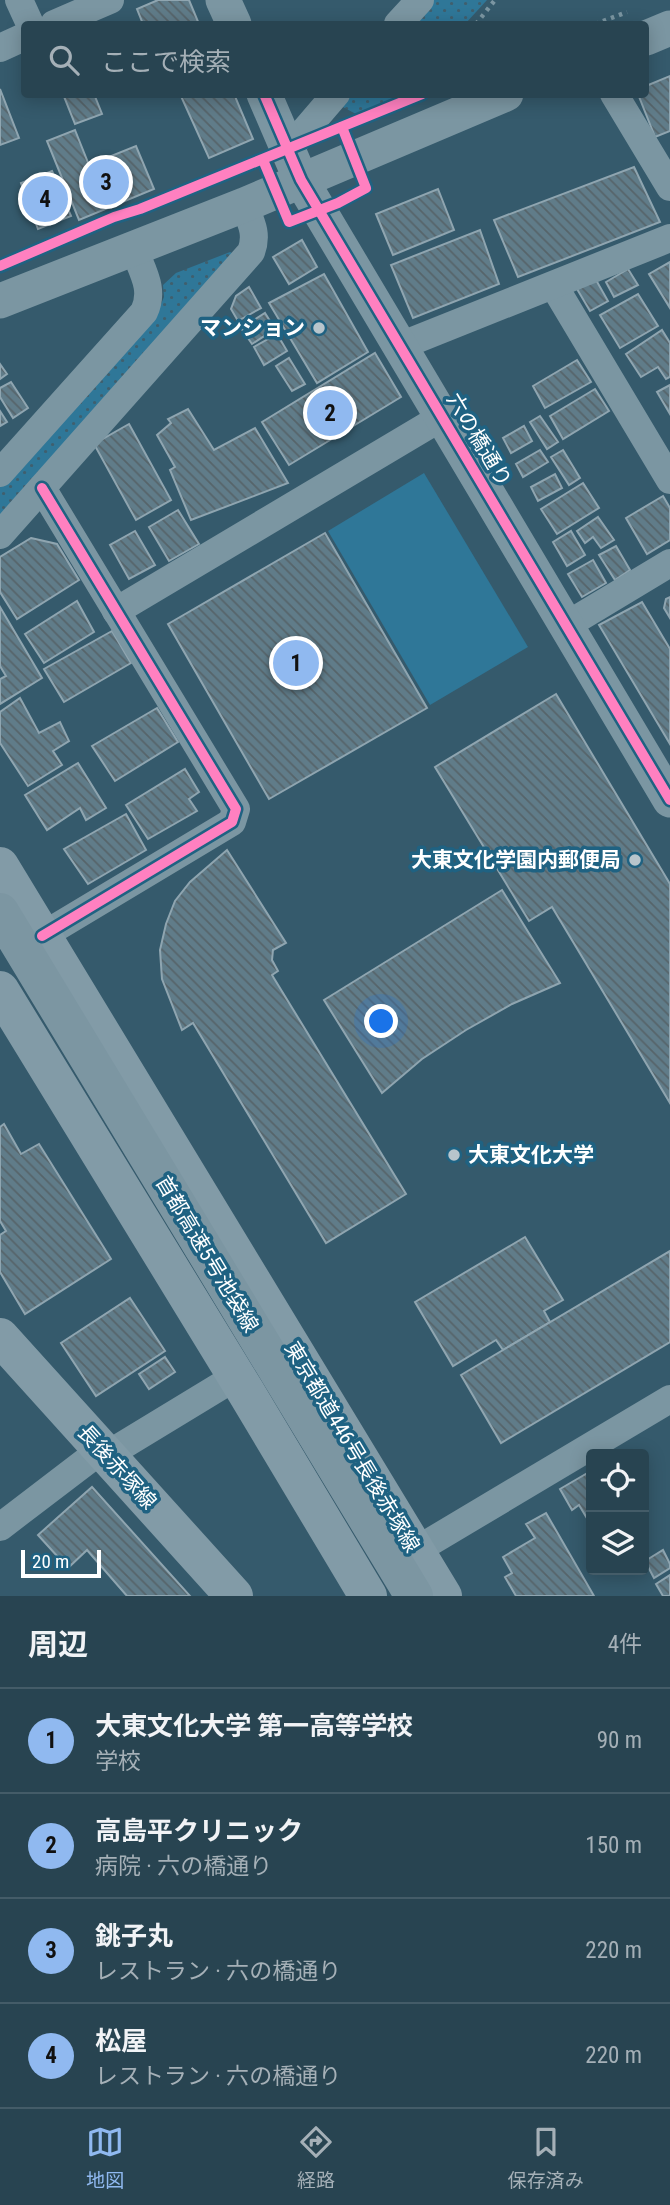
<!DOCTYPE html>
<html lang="ja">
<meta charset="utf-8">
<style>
body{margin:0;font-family:"Roboto Condensed","Noto Sans JP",sans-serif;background:#344e5b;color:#f1f3f6}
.controls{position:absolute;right:21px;bottom:21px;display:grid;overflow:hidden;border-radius:7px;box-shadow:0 4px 18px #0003}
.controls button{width:63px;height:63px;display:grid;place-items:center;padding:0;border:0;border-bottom:2px solid #445c68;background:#284451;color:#f1f3f6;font:35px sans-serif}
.scale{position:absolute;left:21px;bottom:18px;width:80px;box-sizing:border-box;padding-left:7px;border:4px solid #fff;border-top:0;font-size:19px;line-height:24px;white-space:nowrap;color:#fff;-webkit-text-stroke:5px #1f6282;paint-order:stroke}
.you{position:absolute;left:382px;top:1022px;width:24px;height:24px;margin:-18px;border:5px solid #fff;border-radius:50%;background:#1a73e8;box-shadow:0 0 0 10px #1a73e833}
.badge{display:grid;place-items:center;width:46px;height:46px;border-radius:50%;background:#90b9f0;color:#111;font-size:23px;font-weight:700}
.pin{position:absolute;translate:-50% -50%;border:4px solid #fff;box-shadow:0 2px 7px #0006}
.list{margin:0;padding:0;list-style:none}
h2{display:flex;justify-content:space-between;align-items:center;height:91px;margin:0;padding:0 28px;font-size:30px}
h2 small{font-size:23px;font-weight:400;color:#a5b0b7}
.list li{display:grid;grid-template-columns:46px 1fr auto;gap:21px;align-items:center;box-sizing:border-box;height:105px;padding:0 28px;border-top:2px solid #445c68}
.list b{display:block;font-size:26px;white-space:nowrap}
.list p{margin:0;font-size:23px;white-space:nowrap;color:#a5b0b7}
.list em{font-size:23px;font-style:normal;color:#a5b0b7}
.icon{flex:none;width:38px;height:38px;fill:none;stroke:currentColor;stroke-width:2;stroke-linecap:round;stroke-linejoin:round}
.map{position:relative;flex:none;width:670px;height:1596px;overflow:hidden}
.search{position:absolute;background:#284451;box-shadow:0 4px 18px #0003;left:21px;right:21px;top:21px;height:77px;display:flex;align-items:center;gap:18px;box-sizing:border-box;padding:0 24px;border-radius:7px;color:#a5b0b7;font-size:26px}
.sheet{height:511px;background:#284451}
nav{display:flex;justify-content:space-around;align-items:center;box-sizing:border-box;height:98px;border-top:2px solid #445c68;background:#284451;font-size:19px;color:#a5b0b7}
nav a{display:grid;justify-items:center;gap:4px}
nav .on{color:#90b9f0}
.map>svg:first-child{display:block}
.park{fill:url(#park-dots)}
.garden{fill:#2f7798}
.building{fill:url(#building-back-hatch);stroke:#8fa5b0;stroke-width:2}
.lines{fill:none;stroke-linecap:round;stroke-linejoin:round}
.path{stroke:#7b96a2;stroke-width:4.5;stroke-dasharray:3.5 5;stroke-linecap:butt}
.minor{stroke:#7b96a2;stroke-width:28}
.tertiary{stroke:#7b96a2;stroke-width:35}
.secondary{stroke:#829ba7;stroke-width:38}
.motorway{stroke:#7c96a2;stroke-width:38}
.cycleway-casing{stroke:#1f6282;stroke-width:15}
.cycleway{stroke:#ff80c0;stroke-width:10}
.poi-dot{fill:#b8c5cc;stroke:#1f6282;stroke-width:2.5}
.labels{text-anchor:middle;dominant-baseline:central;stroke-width:7;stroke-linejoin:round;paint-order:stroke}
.poi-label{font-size:21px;font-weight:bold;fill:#fff;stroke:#1f6282;text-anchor:end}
.street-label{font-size:21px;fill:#fff;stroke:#1f6282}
</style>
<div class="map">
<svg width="670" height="1596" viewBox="0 0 670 1596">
<defs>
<pattern id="park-dots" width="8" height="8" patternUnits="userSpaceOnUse" patternTransform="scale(1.75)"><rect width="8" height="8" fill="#2f7798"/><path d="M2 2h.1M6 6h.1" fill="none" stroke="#3f5f6e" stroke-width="1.8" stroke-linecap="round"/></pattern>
<pattern id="building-back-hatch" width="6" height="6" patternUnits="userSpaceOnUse" patternTransform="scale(1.75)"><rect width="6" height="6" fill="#607c89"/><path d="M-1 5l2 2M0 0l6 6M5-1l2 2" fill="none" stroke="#56646a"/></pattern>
</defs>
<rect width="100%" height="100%" fill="#355a6c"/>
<g class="park">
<polygon points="428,0 487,0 465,24 408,24"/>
<polygon points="348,95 402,95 356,114 339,105"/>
<polygon points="230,252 238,256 0,523 0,485 159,309 164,297 163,285 176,273"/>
</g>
<polygon class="garden" points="424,473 528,647 430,705 328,531"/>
<g class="building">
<polygon points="158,0 189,0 199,24 143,24 137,9"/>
<polygon points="670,76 670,131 655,137 638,94 646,94 646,86"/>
<polygon points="0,89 19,138 0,145"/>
<polygon points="63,94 94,94 102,114 75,124"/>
<polygon points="180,94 234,94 253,139 209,158"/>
<polygon points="75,130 89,165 136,146 154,189 79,220 47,141"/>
<polygon points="634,167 660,222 518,277 494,220"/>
<polygon points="52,171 71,216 38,229 21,183"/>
<polygon points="438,189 454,230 393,255 376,214"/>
<polygon points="480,230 499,284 413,318 391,265"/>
<polygon points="302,240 317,267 289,284 273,257"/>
<polygon points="670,262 670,308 649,274"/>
<polygon points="628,269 638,285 614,297 606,282"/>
<polygon points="324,274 368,352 317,383 269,303"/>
<polygon points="596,280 608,301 590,311 577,289"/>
<polygon points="249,287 261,308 238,321 231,309 236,296"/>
<polygon points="638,294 658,326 620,348 600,315"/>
<polygon points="265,313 275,329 252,344 241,328"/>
<polygon points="662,330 670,343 670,377 666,379 658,367 641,377 626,354"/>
<polygon points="277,334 287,351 264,365 254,347"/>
<polygon points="375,353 401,397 289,465 262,422"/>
<polygon points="289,358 305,384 292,391 276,366"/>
<polygon points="577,360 591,382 545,408 533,386"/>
<polygon points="0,364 7,374 0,379"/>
<polygon points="11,382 28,408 13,418 0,397 0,388"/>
<polygon points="670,385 670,414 657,392"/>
<polygon points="595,389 609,411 563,439 550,416"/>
<polygon points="188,409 214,450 255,428 288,483 191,520 170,470 175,467 157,435 171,423 168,419"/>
<polygon points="0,411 7,422 0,426"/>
<polygon points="540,416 558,442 547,449 530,422"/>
<polygon points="129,424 171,500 136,520 94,444"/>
<polygon points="524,426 532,441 511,453 503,438"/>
<polygon points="540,450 548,462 523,477 516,464"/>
<polygon points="563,450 580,478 569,485 551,457"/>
<polygon points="555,474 562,488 538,501 531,487"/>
<polygon points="583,483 599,508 557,534 541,509"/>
<polygon points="663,496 670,508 670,540 647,554 626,518"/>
<polygon points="178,510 199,544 169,561 149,527"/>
<polygon points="598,517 614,540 601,548 593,537 585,543 577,531"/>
<polygon points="135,531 155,565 129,579 110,545"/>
<polygon points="571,531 585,555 567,566 553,542"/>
<polygon points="325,533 427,708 269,799 168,624"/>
<polygon points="31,538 57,544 79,580 17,619 0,592 0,557"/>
<polygon points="616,546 630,570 615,580 599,555"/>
<polygon points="593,560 606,583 582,597 568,574"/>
<polygon points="670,597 670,618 664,608 666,599"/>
<polygon points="77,601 94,632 44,663 25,634"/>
<polygon points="642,602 670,649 670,744 599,625"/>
<polygon points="0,607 42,678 0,704 0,679 6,676 0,666"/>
<polygon points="112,631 131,663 64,702 44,669"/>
<polygon points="556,694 670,884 670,1103 552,907 529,921 435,767"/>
<polygon points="20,698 39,733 60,722 69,741 53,751 62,765 28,786 0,743 0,712"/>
<polygon points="157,708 178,742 115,781 92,746"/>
<polygon points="78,763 106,808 86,820 80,808 47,830 25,795"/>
<polygon points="185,769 199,792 189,799 197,811 148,839 126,805"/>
<polygon points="126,814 146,850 88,884 64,849"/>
<polygon points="227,850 286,943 273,950 272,960 278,971 272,975 406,1194 326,1243 193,1023 182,1030 162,979 160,950 166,924 175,901 190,882"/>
<polygon points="502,890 560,983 512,1004 466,1030 422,1059 382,1093 324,1000"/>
<polygon points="4,1124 21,1154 39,1144 111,1259 25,1314 0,1272 0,1235 6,1231 0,1221 0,1127"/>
<polygon points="525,1237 563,1300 544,1311 550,1322 503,1350 496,1340 453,1366 415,1302"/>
<polygon points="670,1251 670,1342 501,1443 461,1375"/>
<polygon points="130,1298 165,1351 96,1396 61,1343"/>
<polygon points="165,1357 175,1372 149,1389 139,1374"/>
<polygon points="591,1471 591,1525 579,1505 572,1510 560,1489"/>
<polygon points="92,1487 190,1596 127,1596 87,1550 68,1568 38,1535"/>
<polygon points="546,1513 594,1596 516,1596 505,1577 512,1573 503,1557 535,1538 526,1524"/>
<polygon points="663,1550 670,1564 670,1568 654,1578 645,1561"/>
<polygon points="670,1575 670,1596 663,1596 656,1584"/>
</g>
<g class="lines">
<g class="path">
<polyline points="476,24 495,0"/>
<polyline points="595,24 627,12"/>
<polyline points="33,252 114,217 140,209 262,160"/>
</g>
<g class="minor">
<polyline points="19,0 30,24"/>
<polyline points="54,24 110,0"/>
<polyline points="398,24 420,0"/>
<polyline points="0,48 24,37"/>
<polyline points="614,94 670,187"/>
<polyline points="288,150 336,94"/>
<polyline points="554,286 670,480"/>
<polyline points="400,346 670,238"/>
<path d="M 0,473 L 144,312 C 155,289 142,271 134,249"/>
<polyline points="42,488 236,809 232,822 42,936"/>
<path d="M 0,535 L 251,252 C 258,234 251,222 244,205"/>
<polyline points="116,611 442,417"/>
<polyline points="567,625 670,563"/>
<polyline points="107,1455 237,1376"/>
<polyline points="0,1527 101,1450"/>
<polyline points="415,1551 670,1399"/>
</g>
<g class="tertiary">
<polyline points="223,0 234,24"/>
<polyline points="646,38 670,28"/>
<polyline points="264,94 301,180 670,800"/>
<polyline points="0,301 244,205 506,94"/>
</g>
<g class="secondary">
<polyline points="0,866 443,1596"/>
<polyline points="0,990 246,1392 368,1596"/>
<polyline points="0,1337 234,1596"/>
</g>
<polyline class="motorway" points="0,912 414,1596"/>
<g class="cycleway-casing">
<g id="cycleway">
<polyline points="264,94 301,180 670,800"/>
<polyline points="263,160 289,222 338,203 366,188 342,127"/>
<polyline points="0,266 114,217 140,209 422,94"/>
<polyline points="42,488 236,809 232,822 42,936"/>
</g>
</g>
<use href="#cycleway" class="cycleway"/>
</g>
<g class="poi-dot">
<circle cx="319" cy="328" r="7"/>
<circle cx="635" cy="860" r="7"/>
<circle cx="454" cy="1155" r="7"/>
</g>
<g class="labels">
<g class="poi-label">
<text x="305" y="328">マンション</text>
<text x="621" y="860">大東文化学園内郵便局</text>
<text x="468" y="1155" text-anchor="start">大東文化大学</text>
</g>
<g class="street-label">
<text transform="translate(479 440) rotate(59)">六の橋通り</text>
<text transform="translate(207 1254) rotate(59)">首都高速5号池袋線</text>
<text transform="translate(352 1447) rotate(59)">東京都道446号長後赤塚線</text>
<text transform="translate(117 1467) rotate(48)">長後赤塚線</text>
</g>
</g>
</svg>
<div class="controls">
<button><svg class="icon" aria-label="locate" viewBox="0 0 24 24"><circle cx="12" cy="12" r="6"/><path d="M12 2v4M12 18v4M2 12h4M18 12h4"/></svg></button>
<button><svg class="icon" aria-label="layers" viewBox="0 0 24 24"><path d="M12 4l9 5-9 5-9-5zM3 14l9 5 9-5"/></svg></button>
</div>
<div class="scale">20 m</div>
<div class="you"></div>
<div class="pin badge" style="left:296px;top:663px">1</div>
<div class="pin badge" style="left:330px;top:413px">2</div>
<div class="pin badge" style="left:106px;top:182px">3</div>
<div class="pin badge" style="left:45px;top:199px">4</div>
<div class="search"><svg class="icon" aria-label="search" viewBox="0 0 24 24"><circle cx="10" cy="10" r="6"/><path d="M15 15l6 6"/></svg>ここで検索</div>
</div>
<section class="sheet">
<h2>周辺<small>4件</small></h2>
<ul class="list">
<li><span class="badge">1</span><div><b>大東文化大学 第一高等学校</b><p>学校</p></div><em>90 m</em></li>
<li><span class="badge">2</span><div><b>高島平クリニック</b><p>病院 · 六の橋通り</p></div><em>150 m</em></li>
<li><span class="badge">3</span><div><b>銚子丸</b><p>レストラン · 六の橋通り</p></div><em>220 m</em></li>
<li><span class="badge">4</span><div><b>松屋</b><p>レストラン · 六の橋通り</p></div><em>220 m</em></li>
</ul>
</section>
<nav>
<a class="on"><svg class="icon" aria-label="map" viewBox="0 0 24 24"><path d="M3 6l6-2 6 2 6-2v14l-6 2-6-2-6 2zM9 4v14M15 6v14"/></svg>地図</a>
<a><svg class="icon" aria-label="directions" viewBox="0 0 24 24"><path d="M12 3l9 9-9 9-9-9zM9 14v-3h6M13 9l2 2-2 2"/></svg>経路</a>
<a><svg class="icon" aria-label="saved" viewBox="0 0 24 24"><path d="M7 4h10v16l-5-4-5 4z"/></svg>保存済み</a>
</nav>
